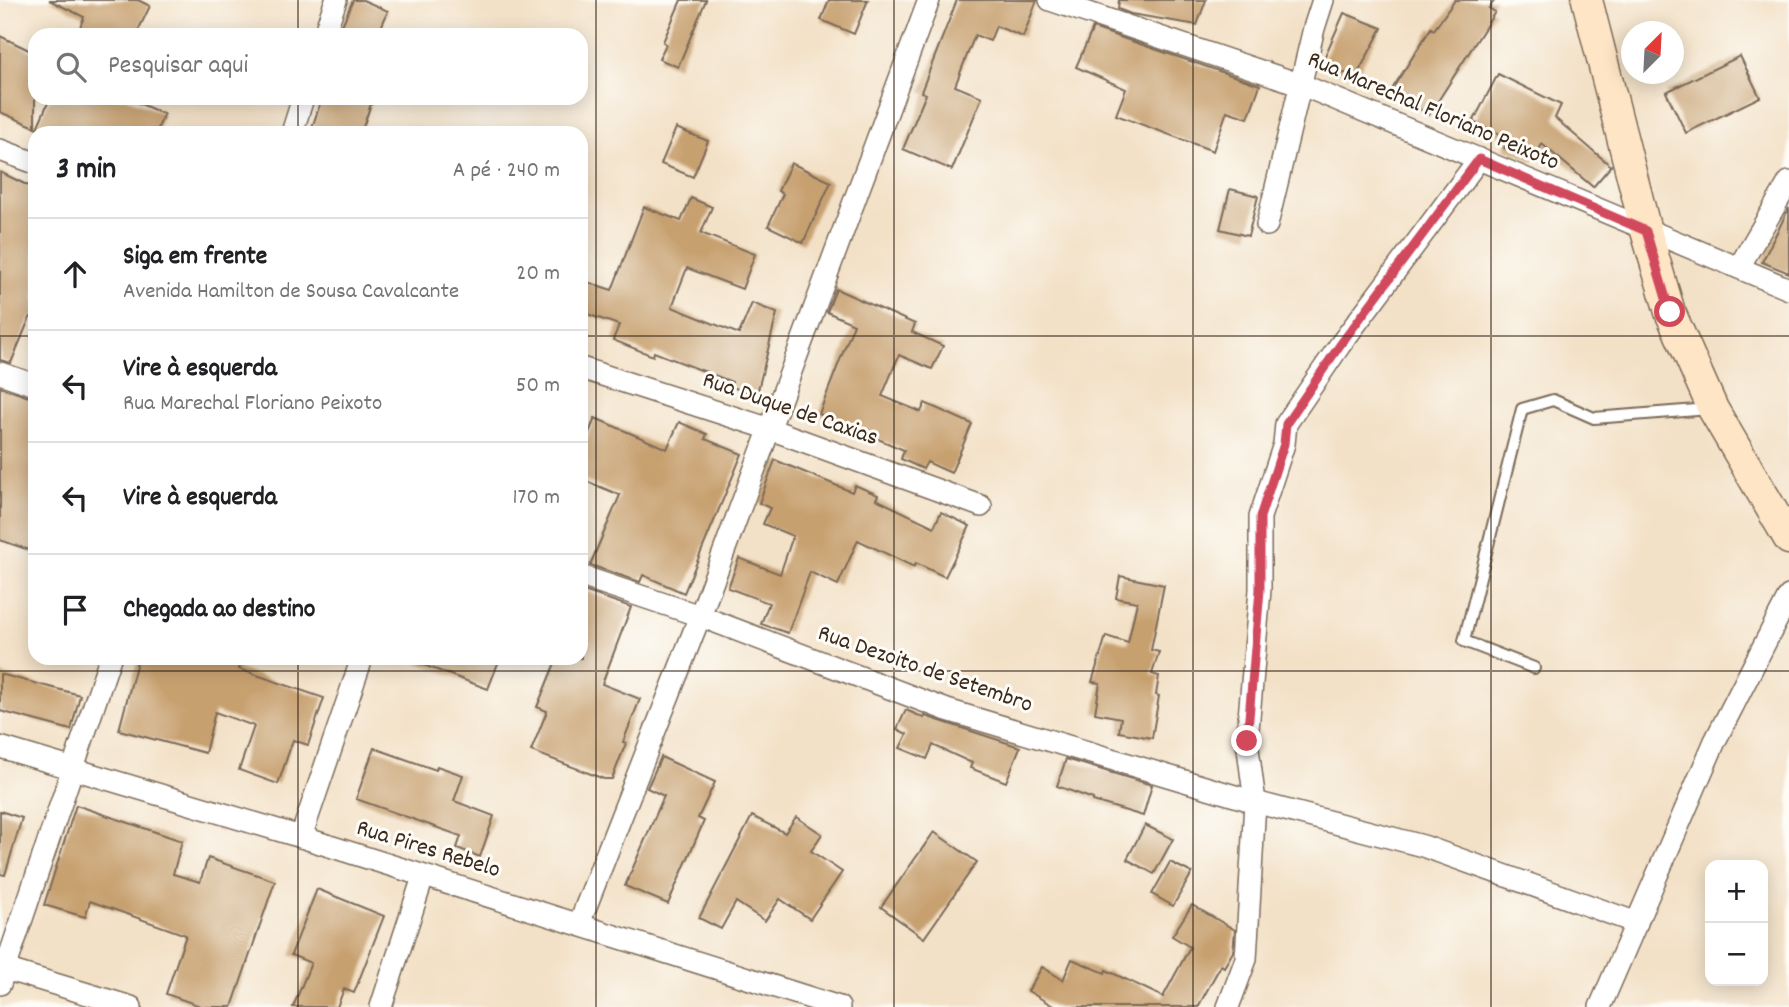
<!DOCTYPE html>
<html lang="pt">
<meta charset="utf-8">
<style>
body{margin:0;font-family:Dekko,sans-serif;background:#f2f2f2;color:#202124}
.controls{position:absolute;right:21px;bottom:21px;display:grid;overflow:hidden;border-radius:14px;box-shadow:0 4px 18px #0003}
.controls button{width:63px;height:63px;display:grid;place-items:center;padding:0;border:0;border-bottom:2px solid #e0e0e0;background:#fff;color:#202124;font:35px sans-serif}
.compass{position:absolute;left:1621px;top:21px;width:63px;height:63px;border-radius:50%;background:#fff;box-shadow:0 4px 18px #0003;rotate:24deg}
.stop{position:absolute;width:21px;height:21px;margin:-16px;border:5px solid #d1495b;border-radius:50%;background:#fff}
.stop.end{background:#d1495b;border-color:#fff;box-shadow:0 2px 7px #0008}
.list{margin:0;padding:0;list-style:none}
h2{display:flex;justify-content:space-between;align-items:center;height:91px;margin:0;padding:0 28px;font-size:30px}
h2 small{font-size:23px;font-weight:400;color:#757577}
.list li{display:grid;grid-template-columns:46px 1fr auto;gap:21px;align-items:center;box-sizing:border-box;height:112px;padding:0 28px;border-top:2px solid #e0e0e0}
.list b{display:block;font-size:26px;white-space:nowrap}
.list p{margin:0;font-size:23px;white-space:nowrap;color:#757577}
.list em{font-size:23px;font-style:normal;color:#757577}
.icon{flex:none;width:38px;height:38px;fill:none;stroke:currentColor;stroke-width:2;stroke-linecap:round;stroke-linejoin:round}
.map{position:relative;flex:none;width:1789px;height:1007px;overflow:hidden}
.search{position:absolute;background:#fff;box-shadow:0 4px 18px #0003;left:28px;top:28px;width:560px;height:77px;display:flex;align-items:center;gap:18px;box-sizing:border-box;padding:0 24px;border-radius:21px;color:#757577;font-size:26px}
.panel{position:absolute;background:#fff;box-shadow:0 4px 18px #0003;left:28px;top:126px;width:560px;height:539px;border-radius:21px}
.map>svg:first-child{display:block}
.building{fill:#c7a06f}
.lines{fill:none;stroke-linecap:round;stroke-linejoin:round}
.lane-casing{stroke:#7b6a59;stroke-width:14}
.street-casing{stroke:#7b6a59;stroke-width:24}
.secondary-casing{stroke:#7b6a59;stroke-width:33}
.lane{stroke:#fff;stroke-width:10}
.street{stroke:#fff;stroke-width:21}
.secondary{stroke:#fee5c5;stroke-width:30}
.route{stroke:#d1495b;stroke-width:9}
.grid{fill:none;stroke:#3b2a1e;stroke-width:2;stroke-opacity:0.55}
.labels{text-anchor:middle;dominant-baseline:central;stroke-width:6;stroke-linejoin:round;paint-order:stroke}
.street-label{font-size:24px;fill:#3b2a1e;stroke:#fdfcf7}
</style>
<div class="map">
<svg width="1789" height="1007" viewBox="0 0 1789 1007">
<rect width="100%" height="100%" fill="#fdfcf7"/>
<filter id="ink" filterUnits="userSpaceOnUse"><feTurbulence type="fractalNoise" baseFrequency=".0143" numOctaves="2"/><feDisplacementMap in="SourceGraphic" scale="14" xChannelSelector="R" yChannelSelector="G"/><feConvolveMatrix kernelMatrix="1 2 1 2 8 2 1 2 1" color-interpolation-filters="sRGB"/></filter>
<filter id="wash" filterUnits="userSpaceOnUse"><feTurbulence type="fractalNoise" baseFrequency=".00686" numOctaves="4" result="noise"/><feDisplacementMap in="SourceGraphic" scale="28" xChannelSelector="R" yChannelSelector="G"/><feGaussianBlur stdDeviation="1.57" result="paint"/><feColorMatrix in="noise" values="0 0 0 0 0 0 0 0 0 0 0 0 0 0 0 0 0 1.4 0 .05"/><feComposite in="paint" operator="in"/></filter>
<g filter="url(#wash)">
<rect width="100%" height="100%" fill="#f3e1c7"/>
<g id="blocks">
<g class="building">
<polygon points="49,0 138,0 150,6 136,35 77,35 84,17"/>
<polygon points="353,0 363,0 388,11 378,35 352,35 340,30"/>
<polygon points="681,0 706,0 678,67 659,59 666,44 663,42"/>
<polygon points="829,0 868,0 854,34 821,20"/>
<polygon points="957,0 1037,0 1023,37 996,26 990,41 975,35 955,86 982,97 952,170 903,149 926,94 921,92"/>
<polygon points="1119,0 1206,0 1197,25 1131,14 1118,9"/>
<polygon points="1455,0 1495,0 1489,8 1495,12 1429,115 1391,91 1431,28 1434,30"/>
<polygon points="1344,13 1382,28 1356,77 1321,65"/>
<polygon points="1093,28 1260,85 1248,118 1227,111 1213,151 1116,115 1126,89 1076,67"/>
<polygon points="0,36 35,53 35,127 0,112"/>
<polygon points="1740,56 1760,97 1686,133 1666,92"/>
<polygon points="1498,74 1561,105 1555,118 1611,166 1593,187 1542,144 1533,162 1504,148 1508,139 1473,122"/>
<polygon points="50,98 127,98 164,114 156,133 48,133 37,128"/>
<polygon points="322,98 373,98 361,133 325,133 312,128"/>
<polygon points="676,128 708,141 693,177 661,164"/>
<polygon points="791,163 831,182 803,243 768,226 783,194 778,191"/>
<polygon points="0,172 35,189 35,319 30,317 11,363 0,360"/>
<polygon points="1230,189 1258,196 1248,236 1220,229"/>
<polygon points="691,198 712,207 701,233 755,254 742,289 687,268 672,307 739,334 752,303 777,313 757,394 731,387 732,382 654,352 653,356 613,340 619,325 581,312 581,280 612,290 644,207 681,221"/>
<polygon points="1789,208 1789,273 1762,262"/>
<polygon points="836,289 915,324 912,332 943,346 932,369 899,355 882,396 921,412 925,403 972,424 951,473 927,462 923,469 901,459 904,450 819,414 854,324 827,312"/>
<polygon points="0,387 35,399 35,552 0,540"/>
<polygon points="595,418 667,449 679,422 707,434 705,439 742,454 684,593 643,575 640,582 590,565 620,495 581,479 581,452"/>
<polygon points="775,460 852,492 855,485 878,495 876,499 934,527 941,512 970,526 945,577 916,563 914,567 858,540 838,585 810,572 788,633 761,624 769,603 728,588 739,558 780,574 793,536 763,524 770,508 759,503"/>
<polygon points="1120,576 1164,585 1151,650 1159,652 1152,674 1159,676 1156,695 1159,696 1152,738 1119,732 1121,718 1095,713 1100,683 1092,682 1106,636 1128,643 1137,602 1116,598"/>
<polygon points="581,590 631,607 602,684 640,699 623,742 626,743 612,779 604,779 531,751 547,711 537,707 557,658 581,658"/>
<polygon points="138,658 243,658 239,669 324,698 308,745 293,740 278,784 239,770 254,726 215,712 205,753 119,730"/>
<polygon points="410,658 500,658 488,689 410,660"/>
<polygon points="0,674 80,695 71,730 0,711"/>
<polygon points="906,710 924,718 925,716 1020,747 1006,782 970,768 972,763 933,745 927,759 900,748 907,734 897,729"/>
<polygon points="374,748 436,770 437,766 463,775 454,801 494,816 480,857 457,848 461,836 356,799"/>
<polygon points="661,757 715,782 698,818 704,821 668,904 625,886 664,796 647,788"/>
<polygon points="1066,759 1152,785 1143,816 1093,801 1093,799 1057,786"/>
<polygon points="76,805 182,841 173,874 200,882 208,858 275,881 232,1007 203,1007 166,994 186,935 90,901 85,917 44,905"/>
<polygon points="0,811 22,818 5,875 0,874"/>
<polygon points="752,816 785,833 796,817 822,834 811,851 842,872 810,919 780,899 765,921 736,902 721,929 699,918"/>
<polygon points="1145,825 1173,839 1154,874 1127,859"/>
<polygon points="934,832 977,862 924,938 881,907"/>
<polygon points="1170,862 1192,873 1173,906 1152,894"/>
<polygon points="317,889 384,916 354,993 344,989 337,1007 293,1007 311,963 291,955"/>
<polygon points="1192,905 1235,930 1233,952 1224,967 1221,965 1198,1007 1055,1007 1028,991 1042,967 1063,980 1072,959 1105,973 1106,970 1163,997 1190,947 1172,936"/>
</g>
</g>
</g>
<g filter="url(#ink)">
<use href="#blocks" fill-opacity="0" stroke="#7b6a59" stroke-width="2"/>
<g class="lines">
<g class="lane-casing">
<polyline id="lane" points="1534,668 1464,641 1522,409 1553,400 1594,418 1710,409"/>
</g>
<g class="street-casing">
<g id="street">
<polyline points="1050,0 1302,85 1789,289"/>
<polyline points="324,35 336,0"/>
<polyline points="292,133 303,98"/>
<polyline points="0,150 35,163"/>
<polyline points="1267,225 1314,28 1323,0"/>
<polyline points="1739,267 1789,182"/>
<polyline points="581,368 770,429 981,506"/>
<polyline points="0,373 35,385"/>
<polyline points="581,576 700,616 947,710 1255,802 1423,846 1637,923"/>
<polyline points="0,747 301,837 839,1007"/>
<polyline points="301,837 362,658"/>
<polyline points="579,924 700,616 929,0"/>
<polyline points="5,969 131,1007"/>
<polyline points="0,984 110,658"/>
<polyline points="381,1007 423,877"/>
<polyline points="1228,1007 1246,959 1255,802 1247,741 1260,590 1260,517 1284,444 1286,424 1340,345 1479,159"/>
<polyline points="1600,1007 1715,741 1789,596"/>
</g>
</g>
<g class="secondary-casing">
<polyline id="secondary" points="1587,0 1646,231 1670,312 1713,409 1789,539"/>
</g>
<use href="#lane" class="lane"/>
<use href="#street" class="street"/>
<use href="#secondary" class="secondary"/>
</g>
</g>
<g class="lines" filter="url(#ink)">
<polyline class="route" points="1247,741 1260,590 1260,517 1284,444 1286,424 1340,345 1479,159 1646,231 1670,312"/>
</g>
<path class="grid" d="M 298,0 L 298,35M 596,0 L 596,1007M 894,0 L 894,1007M 1193,0 L 1193,1007M 1491,0 L 1491,1007M 298,98 L 298,133M 0,336 L 35,336M 581,336 L 1789,336M 298,658 L 298,1007M 0,671 L 1789,671"/>
<g class="labels">
<g class="street-label">
<text transform="translate(1433 112) rotate(23)">Rua Marechal Floriano Peixoto</text>
<text transform="translate(790 410) rotate(19)">Rua Duque de Caxias</text>
<text transform="translate(925 670) rotate(19)">Rua Dezoito de Setembro</text>
<text transform="translate(428 850) rotate(17)">Rua Pires Rebelo</text>
</g>
</g>
</svg>
<div class="controls">
<button>+</button>
<button>−</button>
</div>
<svg class="compass" viewBox="-18 -18 36 36"><path d="M0-13l5 13h-10z" fill="#e53935"/><path d="M0 13l5-13h-10z" fill="#757577"/></svg>
<div class="stop" style="left:1670px;top:312px"></div>
<div class="stop end" style="left:1247px;top:741px"></div>
<div class="search"><svg class="icon" aria-label="search" viewBox="0 0 24 24"><circle cx="10" cy="10" r="6"/><path d="M15 15l6 6"/></svg>Pesquisar aqui</div>
<section class="panel">
<h2>3 min<small>A pé · 240 m</small></h2>
<ul class="list">
<li><svg class="icon" aria-label="ahead" viewBox="0 0 24 24"><path d="M12 20V5M6 11l6-6 6 6"/></svg><div><b>Siga em frente</b><p>Avenida Hamilton de Sousa Cavalcante</p></div><em>20 m</em></li>
<li><svg class="icon" aria-label="left" viewBox="0 0 24 24"><path d="M17 20v-9H6M10 6l-5 5 5 5"/></svg><div><b>Vire à esquerda</b><p>Rua Marechal Floriano Peixoto</p></div><em>50 m</em></li>
<li><svg class="icon" aria-label="left" viewBox="0 0 24 24"><path d="M17 20v-9H6M10 6l-5 5 5 5"/></svg><div><b>Vire à esquerda</b></div><em>170 m</em></li>
<li><svg class="icon" aria-label="arrive" viewBox="0 0 24 24"><path d="M6 21V4h12l-3 4 3 4H6"/></svg><div><b>Chegada ao destino</b></div></li>
</ul>
</section>
</div>
